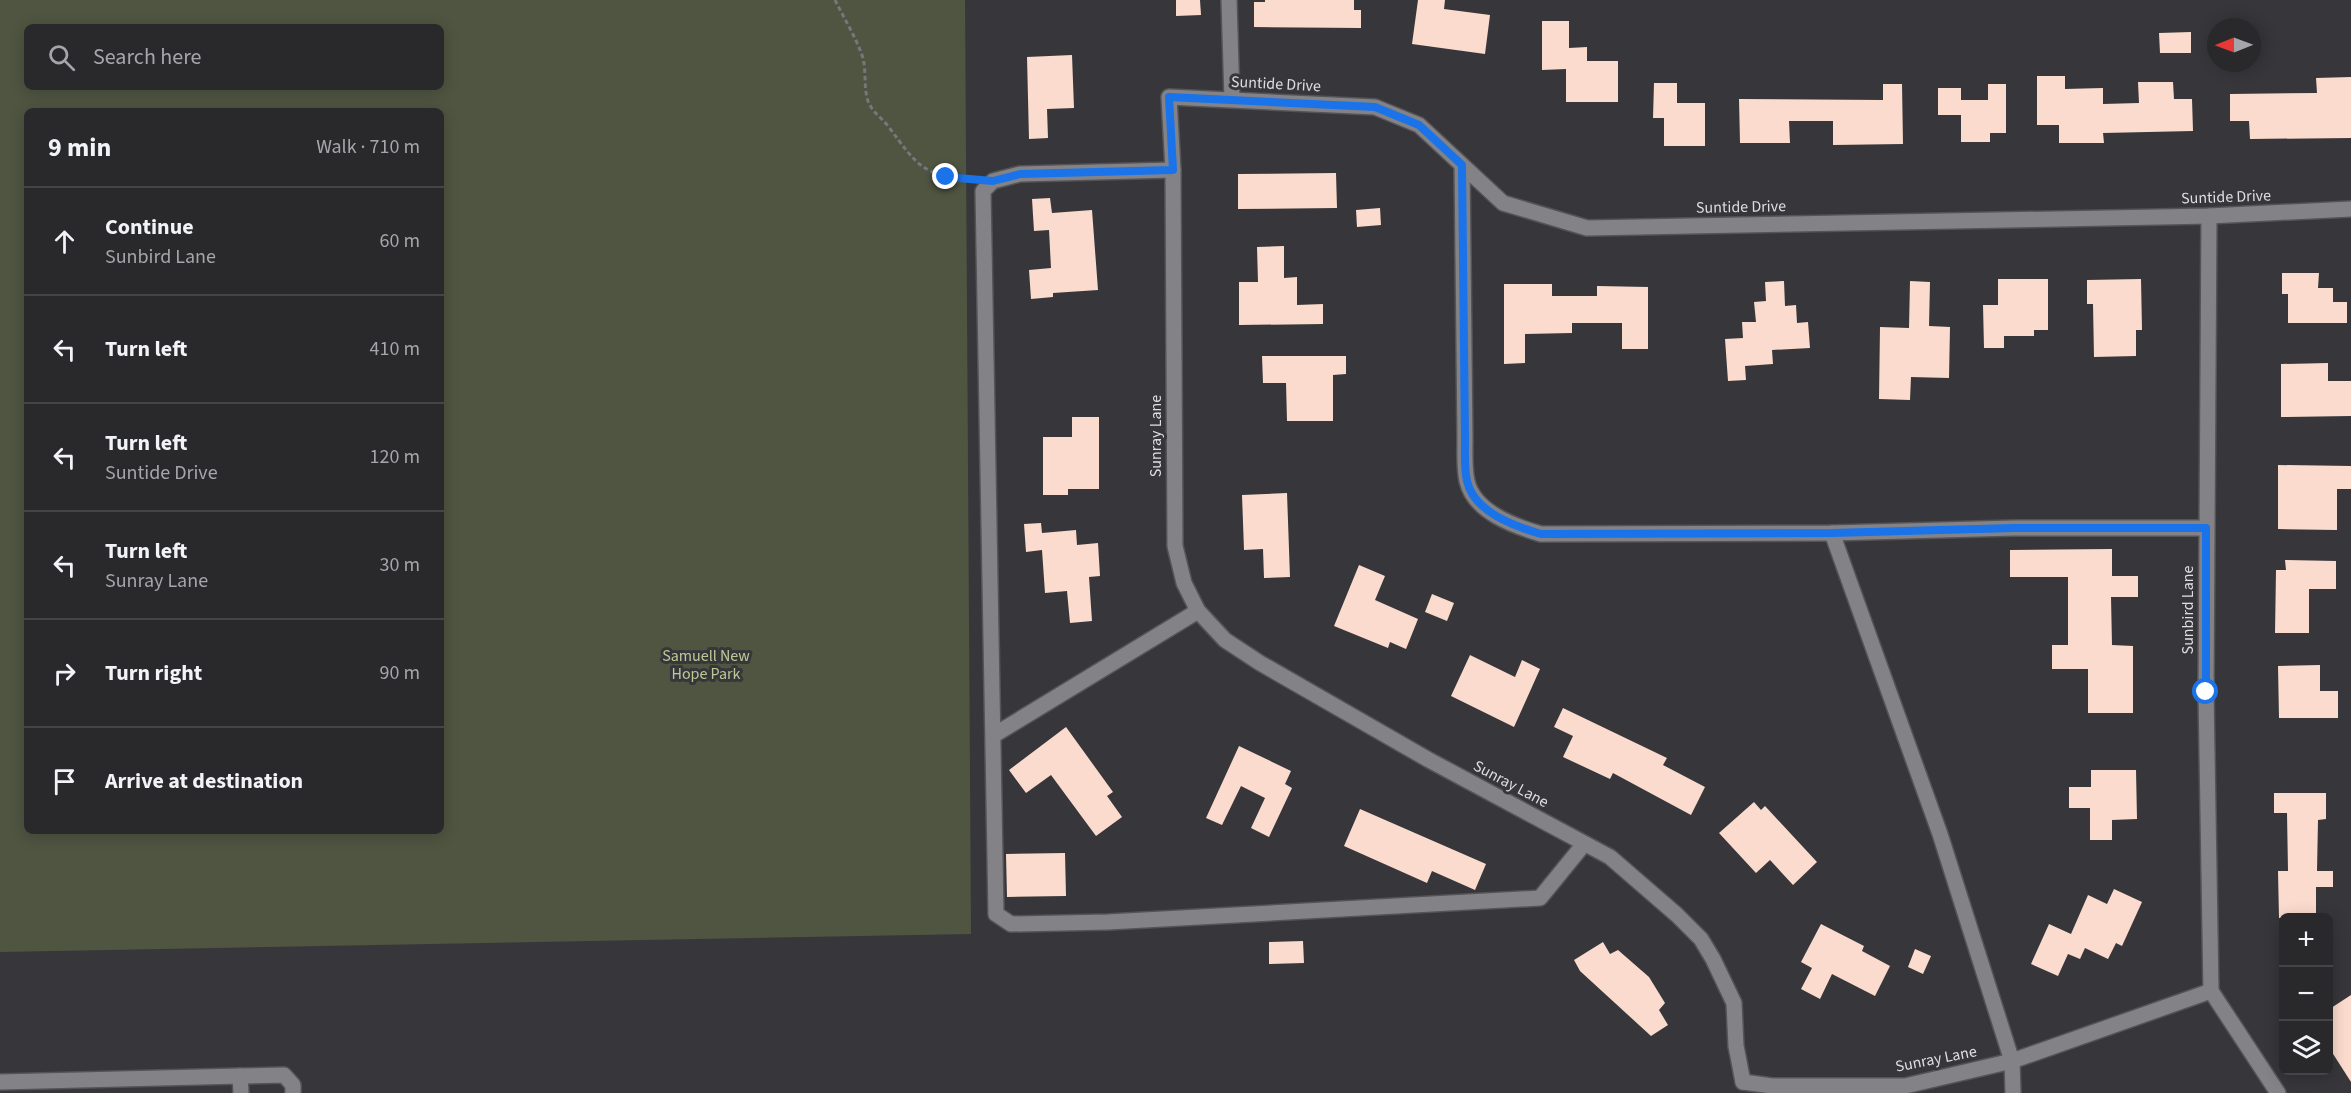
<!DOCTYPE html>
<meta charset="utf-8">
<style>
body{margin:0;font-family:"Source Sans 3",sans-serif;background:#313134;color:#f1f3f6}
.controls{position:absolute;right:18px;bottom:18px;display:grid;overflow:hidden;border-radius:9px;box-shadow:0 3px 15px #0003}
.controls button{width:54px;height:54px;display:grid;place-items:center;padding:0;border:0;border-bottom:2px solid #454548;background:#29292c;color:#f1f3f6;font:30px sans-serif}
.compass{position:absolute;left:2207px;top:18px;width:54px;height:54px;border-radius:50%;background:#29292c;box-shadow:0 3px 15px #0003;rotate:269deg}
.stop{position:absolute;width:18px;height:18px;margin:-14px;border:4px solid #1a73e8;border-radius:50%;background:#fff}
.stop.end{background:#1a73e8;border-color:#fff;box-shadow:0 2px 6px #0008}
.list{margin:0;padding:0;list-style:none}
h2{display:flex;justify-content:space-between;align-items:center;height:78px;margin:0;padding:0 24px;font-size:26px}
h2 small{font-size:20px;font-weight:400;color:#a5a6a9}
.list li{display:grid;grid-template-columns:39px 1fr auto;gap:18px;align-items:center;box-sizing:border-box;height:108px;padding:0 24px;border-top:2px solid #454548}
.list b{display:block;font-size:22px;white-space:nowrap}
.list p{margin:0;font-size:20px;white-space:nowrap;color:#a5a6a9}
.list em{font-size:20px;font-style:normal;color:#a5a6a9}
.icon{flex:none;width:33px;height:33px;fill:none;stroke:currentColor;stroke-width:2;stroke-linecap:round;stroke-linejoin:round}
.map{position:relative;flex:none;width:2351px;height:1093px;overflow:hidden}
.search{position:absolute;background:#29292c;box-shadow:0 3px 15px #0003;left:24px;top:24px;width:420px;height:66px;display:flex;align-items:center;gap:15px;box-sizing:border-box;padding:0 21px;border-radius:9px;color:#a5a6a9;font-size:22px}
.panel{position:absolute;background:#29292c;box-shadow:0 3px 15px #0003;left:24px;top:108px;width:420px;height:726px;border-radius:9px}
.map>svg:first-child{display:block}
.green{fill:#505542;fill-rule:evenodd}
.building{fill:#fbdbcd}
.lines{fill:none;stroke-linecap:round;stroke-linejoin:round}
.minor-casing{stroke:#545457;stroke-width:18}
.path{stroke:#77777b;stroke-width:3;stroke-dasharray:4.5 3;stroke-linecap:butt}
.minor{stroke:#838387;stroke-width:15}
.route{stroke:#1a73e8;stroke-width:8}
.labels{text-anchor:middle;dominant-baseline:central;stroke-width:6;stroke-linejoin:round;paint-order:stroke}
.street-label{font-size:16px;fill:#dedee1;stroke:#37373b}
.park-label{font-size:16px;fill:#bcc995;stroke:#37373b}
</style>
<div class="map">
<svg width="2351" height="1093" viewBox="0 0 2351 1093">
<rect width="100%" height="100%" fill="#37373b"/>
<path class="green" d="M 0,0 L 965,0 L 971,934 L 0,952 ZM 27,27 L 441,27 L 441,87 L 27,87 ZM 27,111 L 441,111 L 441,831 L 27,831 Z"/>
<g class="building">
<polygon points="1176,0 1200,0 1201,15 1176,16"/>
<polygon points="1265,0 1354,0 1354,10 1361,10 1361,28 1254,27 1254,2 1265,2"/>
<polygon points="1418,0 1445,0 1444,9 1490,15 1485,54 1412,44"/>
<polygon points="1542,21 1569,21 1569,48 1587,47 1587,61 1618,61 1618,102 1566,102 1566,69 1542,70"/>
<polygon points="2191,32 2191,53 2160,53 2159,33"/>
<polygon points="1072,55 1074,108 1047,109 1048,138 1029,139 1027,57"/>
<polygon points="2037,76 2065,76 2065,89 2103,88 2103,104 2139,103 2138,82 2173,82 2174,99 2192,99 2193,131 2103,133 2104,143 2059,143 2059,125 2037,125"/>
<polygon points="2351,77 2351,138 2250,139 2249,121 2230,121 2230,94 2317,93 2316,78"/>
<polygon points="1654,83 1677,83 1677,103 1705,103 1705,146 1664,146 1664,118 1653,118"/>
<polygon points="1883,84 1902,84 1903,144 1833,145 1833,121 1789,121 1790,143 1740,143 1739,99 1883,100"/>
<polygon points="1988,84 2006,84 2006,133 1990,133 1990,142 1961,142 1961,115 1938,115 1938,88 1961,88 1961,100 1988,100"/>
<polygon points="1336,173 1337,208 1238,209 1238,174"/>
<polygon points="1050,198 1052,213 1092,210 1098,290 1053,293 1053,297 1031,299 1029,270 1051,268 1049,230 1034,231 1032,199"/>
<polygon points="1380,208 1381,225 1357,227 1356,210"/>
<polygon points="1284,246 1284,278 1297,277 1297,305 1323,304 1323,324 1239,325 1239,282 1258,282 1257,247"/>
<polygon points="2282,273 2319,273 2318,288 2333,288 2333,302 2347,302 2347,323 2288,323 2288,294 2282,294"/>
<polygon points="1998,279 2048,279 2048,330 2034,330 2034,336 2004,336 2004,348 1984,348 1983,305 1998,305"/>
<polygon points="2141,279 2142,330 2136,330 2136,356 2094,357 2093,304 2087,304 2087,280"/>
<polygon points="1784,281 1785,306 1796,305 1797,323 1808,322 1810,348 1772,350 1773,364 1745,366 1746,380 1728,381 1725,339 1743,338 1742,322 1756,322 1754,302 1766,301 1765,282"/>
<polygon points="1910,281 1930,282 1929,326 1950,327 1949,378 1911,377 1910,400 1879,399 1880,327 1909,328"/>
<polygon points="1504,284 1552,284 1552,296 1597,296 1597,286 1648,287 1648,349 1622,349 1622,323 1572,323 1572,333 1525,334 1525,363 1504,364"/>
<polygon points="1262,356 1346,356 1346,374 1333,375 1333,421 1287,421 1286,383 1263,383"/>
<polygon points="2328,363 2328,381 2351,381 2351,416 2281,417 2281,364"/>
<polygon points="1072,417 1099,417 1099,489 1068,489 1068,495 1043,495 1043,437 1072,437"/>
<polygon points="2278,465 2351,466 2351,489 2337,489 2337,530 2278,529"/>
<polygon points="1287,493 1290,577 1264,578 1263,549 1244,550 1242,495"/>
<polygon points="1041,523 1042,533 1076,530 1077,545 1098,543 1100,576 1089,577 1092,621 1070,623 1067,591 1045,593 1042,550 1026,552 1024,524"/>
<polygon points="2112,549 2112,576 2138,576 2138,597 2111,597 2112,645 2133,646 2133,713 2088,713 2088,669 2052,669 2052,645 2068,645 2068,577 2010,577 2010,550"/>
<polygon points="2285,560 2336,561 2336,589 2309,589 2309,633 2275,633 2276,570 2286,570"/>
<polygon points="1359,565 1385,576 1375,600 1418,619 1406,649 1390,642 1388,648 1334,626"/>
<polygon points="1432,594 1454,603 1447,621 1425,612"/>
<polygon points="1470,655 1515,677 1522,660 1540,669 1514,727 1451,696"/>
<polygon points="2320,665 2320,691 2338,691 2338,718 2279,718 2278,666"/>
<polygon points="1563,708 1667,758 1663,765 1705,787 1691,815 1613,773 1610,779 1563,757 1573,736 1554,727"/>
<polygon points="1066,727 1113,792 1107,796 1122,817 1096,836 1051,775 1026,793 1009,770"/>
<polygon points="1239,746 1291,771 1285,784 1292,788 1269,837 1251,828 1265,798 1241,786 1222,825 1206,818"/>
<polygon points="2091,770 2136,770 2137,819 2112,820 2112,840 2090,840 2090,808 2069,808 2069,787 2091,787"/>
<polygon points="2274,793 2326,793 2326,819 2318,820 2317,871 2333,871 2333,887 2316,887 2316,918 2279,918 2278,871 2288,871 2287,813 2274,813"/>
<polygon points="1754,802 1761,810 1765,806 1817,862 1793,885 1770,860 1756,873 1719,833"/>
<polygon points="1360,809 1486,864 1475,890 1432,871 1427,883 1344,846"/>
<polygon points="1065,853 1066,896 1007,897 1006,854"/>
<polygon points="2114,889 2142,902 2122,946 2116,943 2108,959 2085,948 2080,959 2068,954 2058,976 2031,964 2049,924 2071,934 2088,895 2107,904"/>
<polygon points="1821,924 1864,946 1862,951 1890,966 1875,996 1832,974 1820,999 1801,989 1812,968 1801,962"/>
<polygon points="1303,941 1304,963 1269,964 1269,942"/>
<polygon points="1603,942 1610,954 1618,950 1649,977 1665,1003 1659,1010 1668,1025 1651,1036 1580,971 1574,960"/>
<polygon points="1915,949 1931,956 1923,974 1908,967"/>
<polygon points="2351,995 2351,1082 2328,1046 2328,1010"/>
</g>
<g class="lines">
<g class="minor-casing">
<g id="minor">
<polyline points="1229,0 1232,99"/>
<path d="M 1462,165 L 1465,439 C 1465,452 1464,468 1467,481 C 1474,512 1514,526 1541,534 L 1832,533 L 2014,528 L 2206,528"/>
<polyline points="1173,170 1020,174 993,181 983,191 996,914 1011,924 1108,922 1540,898 1584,844"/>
<polyline points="2209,216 2206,692 2211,991 2278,1093"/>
<polyline points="1832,533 1940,834 2012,1061 2013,1093"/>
<polyline points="994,735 1198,611"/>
<polyline points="240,1076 284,1075 293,1085 293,1093"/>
<polyline points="0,1082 240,1076 241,1093"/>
<polyline points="1743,1082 1736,1046 1734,1003 1713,959 1701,939 1677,915 1610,857 1429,760 1260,663 1225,640 1198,611 1184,583 1175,546 1173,170 1169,97 1375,107 1419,125 1503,203 1587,228 2209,216 2351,209"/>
<polyline points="1743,1082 1772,1086 1905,1086 2012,1061 2211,991"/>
</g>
</g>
<path class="path" d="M 835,0 C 844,18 855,36 862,55 C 867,69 863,86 868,101 C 872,112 881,117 888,126 C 918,166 921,175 973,180"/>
<use href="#minor" class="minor"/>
</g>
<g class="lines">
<path class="route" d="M 946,177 L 993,181 L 1020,174 L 1173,170 L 1169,97 L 1375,107 L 1419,125 L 1462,165 L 1465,439 C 1465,452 1464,468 1467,481 C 1474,512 1514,526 1541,534 L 1832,533 L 2014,528 L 2206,528 L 2206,692"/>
</g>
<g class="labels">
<g class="street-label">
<text transform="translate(1276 84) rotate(3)">Suntide Drive</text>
<text transform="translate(2226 197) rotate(-2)">Suntide Drive</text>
<text transform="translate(1741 207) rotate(-1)">Suntide Drive</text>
<text transform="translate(1156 436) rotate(-90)">Sunray Lane</text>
<text transform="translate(2188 610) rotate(-90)">Sunbird Lane</text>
<text transform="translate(1511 784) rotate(28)">Sunray Lane</text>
<text transform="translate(1936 1059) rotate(-11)">Sunray Lane</text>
</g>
<g class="park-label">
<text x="706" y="656">Samuell New<tspan x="706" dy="18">Hope Park</tspan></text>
</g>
</g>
</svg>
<div class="controls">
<button>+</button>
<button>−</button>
<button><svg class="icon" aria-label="layers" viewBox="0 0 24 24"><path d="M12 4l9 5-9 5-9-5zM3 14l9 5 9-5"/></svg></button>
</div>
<svg class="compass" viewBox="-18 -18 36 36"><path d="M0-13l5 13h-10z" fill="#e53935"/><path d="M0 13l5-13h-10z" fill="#a5a6a9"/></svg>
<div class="stop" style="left:2206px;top:692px"></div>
<div class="stop end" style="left:946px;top:177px"></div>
<div class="search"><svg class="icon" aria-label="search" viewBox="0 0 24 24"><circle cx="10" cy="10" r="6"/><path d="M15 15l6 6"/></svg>Search here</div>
<section class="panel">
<h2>9 min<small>Walk · 710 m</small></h2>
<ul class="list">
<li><svg class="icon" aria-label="ahead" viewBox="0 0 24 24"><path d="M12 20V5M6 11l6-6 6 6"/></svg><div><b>Continue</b><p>Sunbird Lane</p></div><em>60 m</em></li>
<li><svg class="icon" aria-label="left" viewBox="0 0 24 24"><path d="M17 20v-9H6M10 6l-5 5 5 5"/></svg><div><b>Turn left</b></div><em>410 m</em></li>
<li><svg class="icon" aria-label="left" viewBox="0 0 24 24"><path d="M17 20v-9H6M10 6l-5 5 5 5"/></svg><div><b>Turn left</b><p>Suntide Drive</p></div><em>120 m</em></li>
<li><svg class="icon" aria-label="left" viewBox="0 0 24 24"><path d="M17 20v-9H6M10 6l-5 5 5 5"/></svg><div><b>Turn left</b><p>Sunray Lane</p></div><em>30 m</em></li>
<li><svg class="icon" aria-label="right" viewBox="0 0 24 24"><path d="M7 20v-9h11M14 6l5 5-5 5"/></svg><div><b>Turn right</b></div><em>90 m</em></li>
<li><svg class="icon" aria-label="arrive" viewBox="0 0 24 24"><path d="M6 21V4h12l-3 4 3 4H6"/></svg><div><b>Arrive at destination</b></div></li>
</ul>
</section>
</div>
